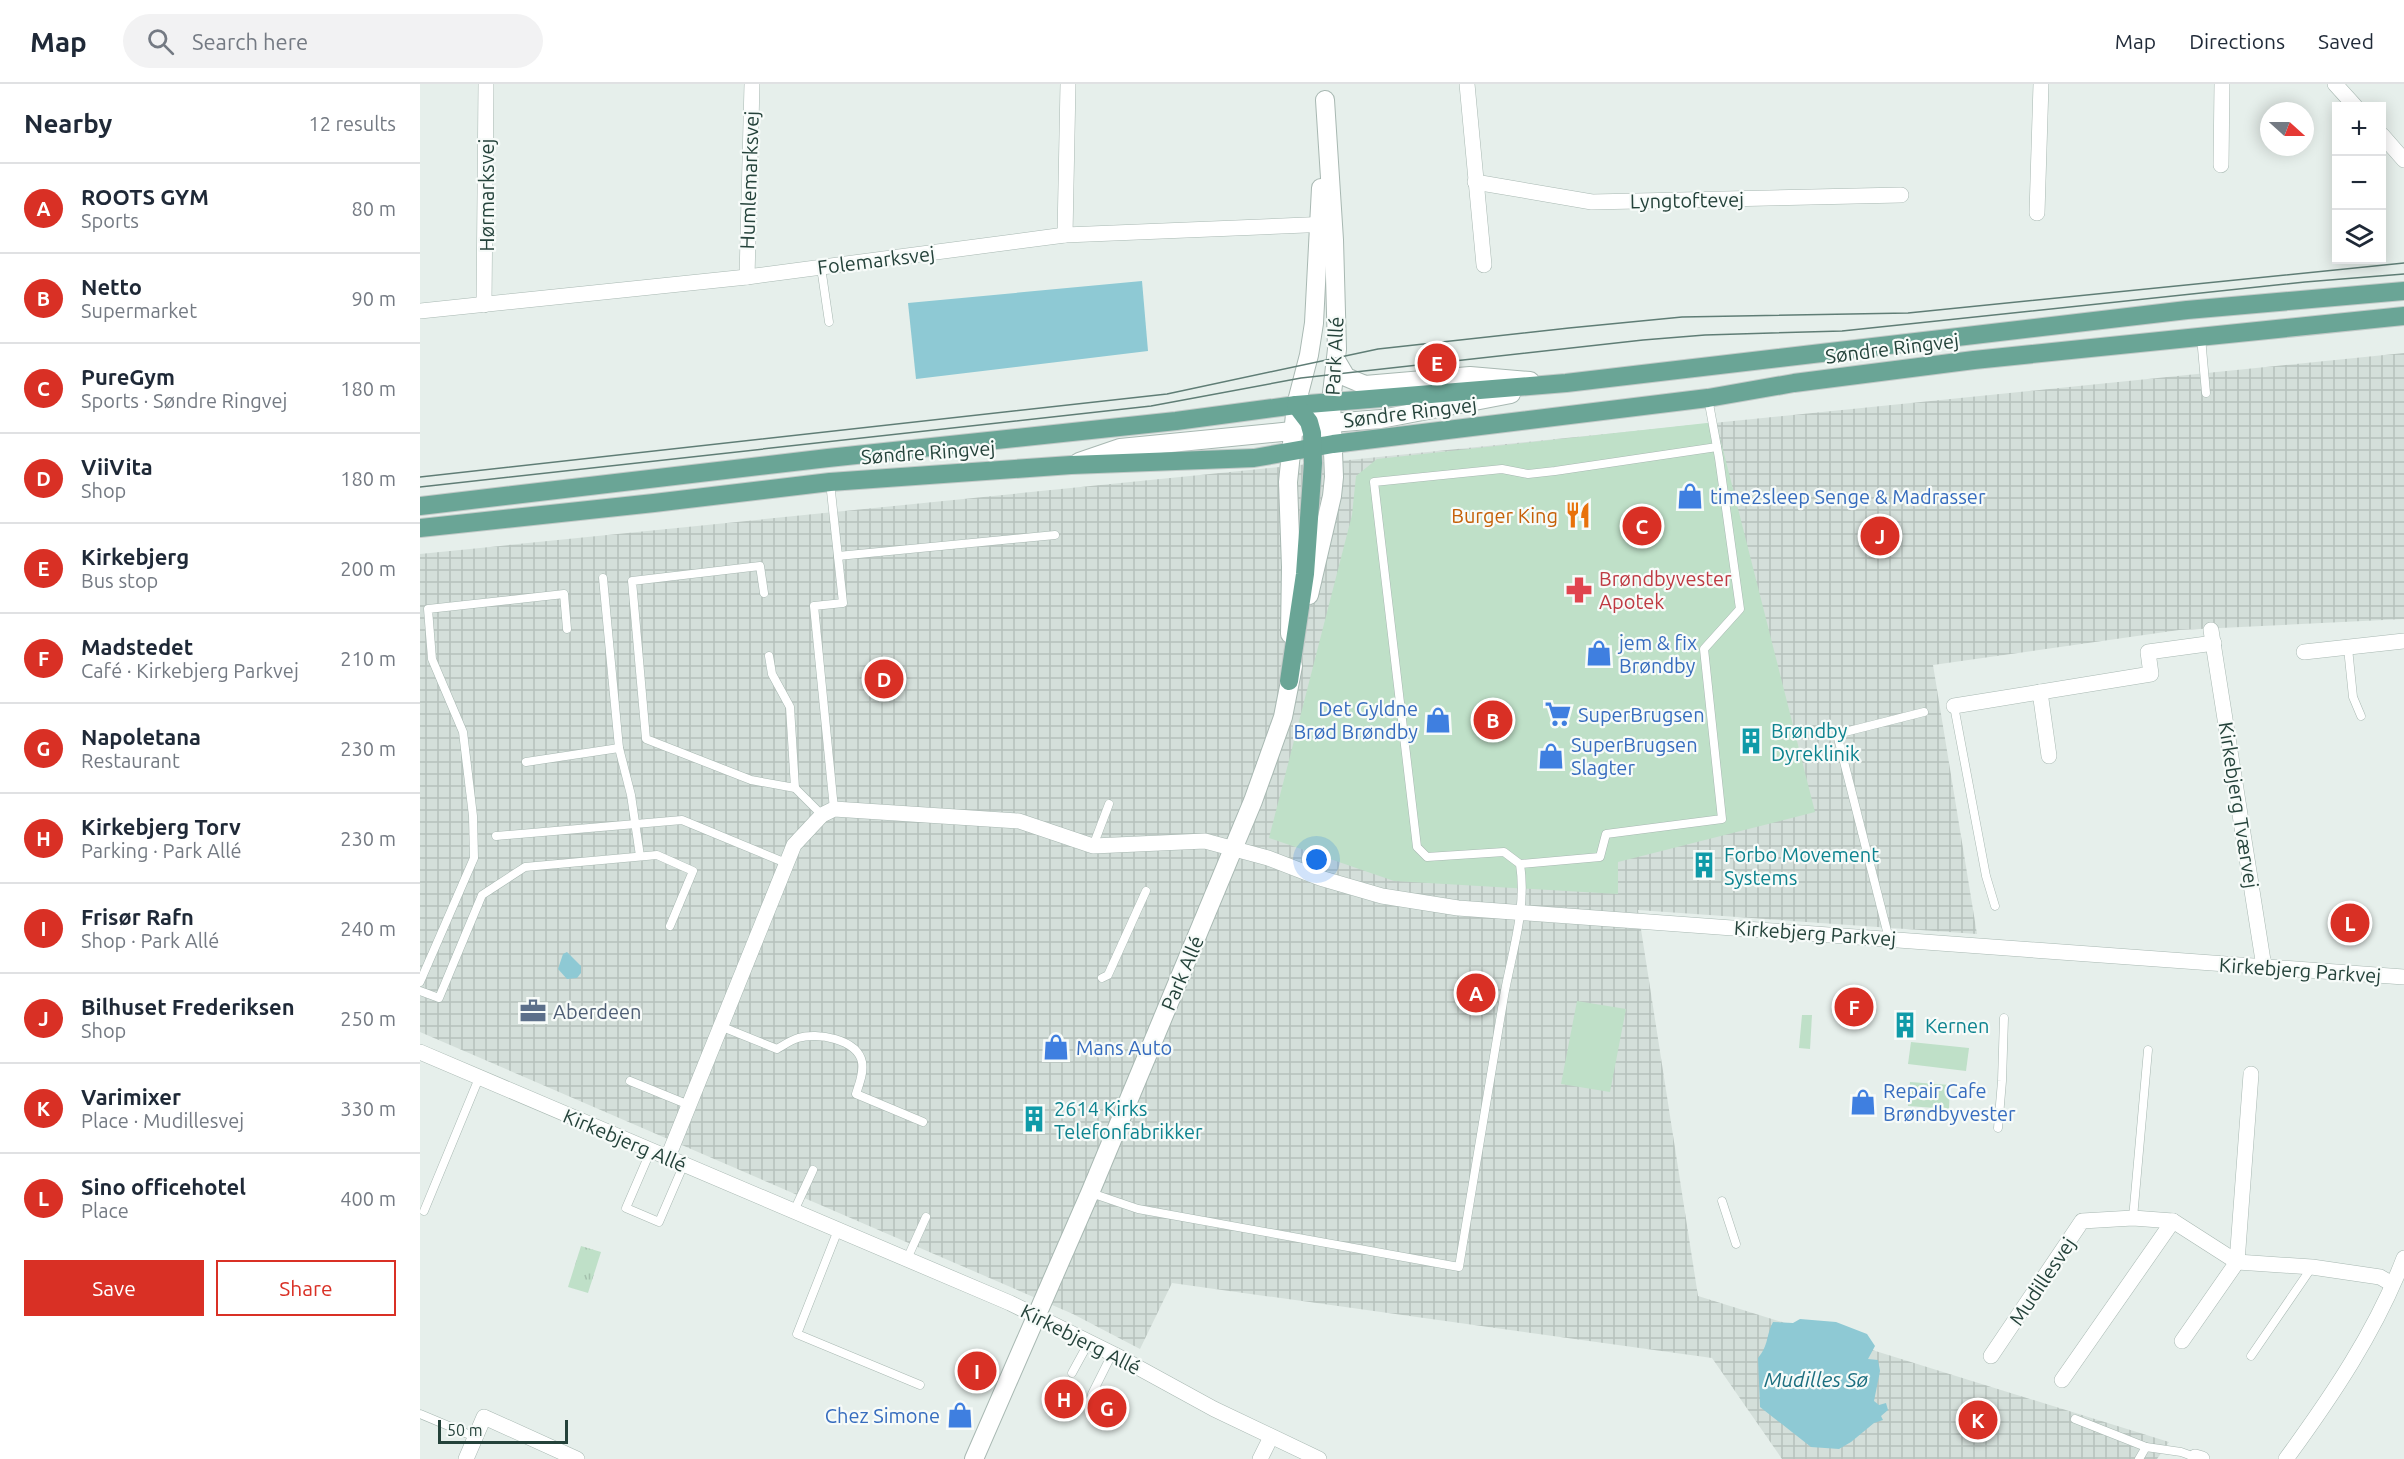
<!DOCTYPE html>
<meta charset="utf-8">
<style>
body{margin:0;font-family:Ubuntu,sans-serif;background:#f2f2f3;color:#1f2937}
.controls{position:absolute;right:18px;top:18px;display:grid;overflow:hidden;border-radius:0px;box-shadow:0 3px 15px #0003}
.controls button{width:54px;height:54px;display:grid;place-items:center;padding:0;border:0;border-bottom:2px solid #e0e1e3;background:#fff;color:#1f2937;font:30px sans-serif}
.compass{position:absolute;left:1840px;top:18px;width:54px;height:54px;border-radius:50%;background:#fff;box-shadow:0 3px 15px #0003;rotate:111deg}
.scale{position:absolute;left:18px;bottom:15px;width:130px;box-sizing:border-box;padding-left:6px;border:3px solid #24423a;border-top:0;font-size:16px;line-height:21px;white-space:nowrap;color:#24423a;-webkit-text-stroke:4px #f7fbf9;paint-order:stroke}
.you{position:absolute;left:897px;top:776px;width:21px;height:21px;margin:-15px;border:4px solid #fff;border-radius:50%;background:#1a73e8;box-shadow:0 0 0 9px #1a73e833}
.badge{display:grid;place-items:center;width:39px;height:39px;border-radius:50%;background:#d93025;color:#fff;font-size:20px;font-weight:700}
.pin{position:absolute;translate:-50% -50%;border:3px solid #fff;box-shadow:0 2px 6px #0006}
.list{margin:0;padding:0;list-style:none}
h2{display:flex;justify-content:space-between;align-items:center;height:78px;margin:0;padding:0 24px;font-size:26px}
h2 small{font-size:20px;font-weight:400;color:#747a83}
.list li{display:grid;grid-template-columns:39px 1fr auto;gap:18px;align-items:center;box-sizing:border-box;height:90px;padding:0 24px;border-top:2px solid #e0e1e3}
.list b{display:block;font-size:22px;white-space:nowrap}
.list p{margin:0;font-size:20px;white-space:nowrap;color:#747a83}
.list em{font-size:20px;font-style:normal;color:#747a83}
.actions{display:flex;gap:12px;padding:18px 24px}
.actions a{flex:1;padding:14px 0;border:2px solid #d93025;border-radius:0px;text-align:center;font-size:21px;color:#d93025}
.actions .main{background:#d93025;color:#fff}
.icon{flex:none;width:33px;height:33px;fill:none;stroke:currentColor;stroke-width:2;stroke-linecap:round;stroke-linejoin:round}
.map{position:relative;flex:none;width:1984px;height:1375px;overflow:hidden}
header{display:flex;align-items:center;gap:36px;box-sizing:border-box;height:84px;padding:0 30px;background:#fff;border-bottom:2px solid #e0e1e3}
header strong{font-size:28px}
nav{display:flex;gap:33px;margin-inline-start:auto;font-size:21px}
.search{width:420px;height:54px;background:#f2f2f3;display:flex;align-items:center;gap:15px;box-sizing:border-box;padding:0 21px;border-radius:33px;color:#747a83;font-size:22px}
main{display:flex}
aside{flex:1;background:#fff}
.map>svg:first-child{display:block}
.industrial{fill:url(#industrial-grid)}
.grass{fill:#bfe0c8}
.park{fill:url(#park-tufts)}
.water{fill:#8ec9d4}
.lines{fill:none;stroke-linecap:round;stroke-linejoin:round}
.service-casing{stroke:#a8b8b2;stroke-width:9}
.minor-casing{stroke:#a8b8b2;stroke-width:16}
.tertiary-casing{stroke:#a8b8b2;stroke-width:20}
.primary-casing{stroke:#c2cac8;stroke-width:20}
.service{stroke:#fff;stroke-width:8}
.minor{stroke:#fff;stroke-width:15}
.tertiary{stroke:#fff;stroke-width:18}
.primary{stroke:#6aa596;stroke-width:18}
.tram{stroke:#5f7d75;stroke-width:1.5}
.labels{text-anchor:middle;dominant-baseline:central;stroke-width:4.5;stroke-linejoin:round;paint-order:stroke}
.street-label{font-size:20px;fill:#24423a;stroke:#f7fbf9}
.shop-label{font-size:20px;fill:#366cbe;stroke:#f7fbf9;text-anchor:start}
.food-label{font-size:20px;fill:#c56008;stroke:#f7fbf9;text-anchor:end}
.health-label{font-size:20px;fill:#be3a42;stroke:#f7fbf9;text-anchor:start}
.culture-label{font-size:20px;fill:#0d838f;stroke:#f7fbf9;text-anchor:start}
.service-label{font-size:20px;fill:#4e5e75;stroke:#f7fbf9;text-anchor:start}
.water-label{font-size:21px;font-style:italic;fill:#1c6f80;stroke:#f7fbf9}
</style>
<header>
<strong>Map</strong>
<div class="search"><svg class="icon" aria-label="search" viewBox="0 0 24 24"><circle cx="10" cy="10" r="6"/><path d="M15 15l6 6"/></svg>Search here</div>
<nav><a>Map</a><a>Directions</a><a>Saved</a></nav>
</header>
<main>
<aside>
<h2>Nearby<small>12 results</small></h2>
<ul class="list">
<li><span class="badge">A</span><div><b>ROOTS GYM</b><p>Sports</p></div><em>80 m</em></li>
<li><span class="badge">B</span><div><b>Netto</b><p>Supermarket</p></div><em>90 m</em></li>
<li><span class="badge">C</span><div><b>PureGym</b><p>Sports · Søndre Ringvej</p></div><em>180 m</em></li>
<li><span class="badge">D</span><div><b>ViiVita</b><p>Shop</p></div><em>180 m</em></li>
<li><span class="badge">E</span><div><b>Kirkebjerg</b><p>Bus stop</p></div><em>200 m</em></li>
<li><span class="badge">F</span><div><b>Madstedet</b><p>Café · Kirkebjerg Parkvej</p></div><em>210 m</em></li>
<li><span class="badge">G</span><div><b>Napoletana</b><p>Restaurant</p></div><em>230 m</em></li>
<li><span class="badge">H</span><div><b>Kirkebjerg Torv</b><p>Parking · Park Allé</p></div><em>230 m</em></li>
<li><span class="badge">I</span><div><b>Frisør Rafn</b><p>Shop · Park Allé</p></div><em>240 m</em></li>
<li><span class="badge">J</span><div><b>Bilhuset Frederiksen</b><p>Shop</p></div><em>250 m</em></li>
<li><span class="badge">K</span><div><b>Varimixer</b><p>Place · Mudillesvej</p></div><em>330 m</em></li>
<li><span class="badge">L</span><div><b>Sino officehotel</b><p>Place</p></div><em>400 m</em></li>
</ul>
<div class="actions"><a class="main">Save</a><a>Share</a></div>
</aside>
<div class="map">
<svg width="1984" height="1375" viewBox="0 0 1984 1375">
<defs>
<pattern id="industrial-grid" width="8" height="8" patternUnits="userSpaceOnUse" patternTransform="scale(1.5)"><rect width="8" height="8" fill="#d4dfda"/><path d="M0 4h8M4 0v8" fill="none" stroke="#b6c1bc"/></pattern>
<pattern id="park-tufts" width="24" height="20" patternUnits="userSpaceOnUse" patternTransform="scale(1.5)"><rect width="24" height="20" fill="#bfe0c8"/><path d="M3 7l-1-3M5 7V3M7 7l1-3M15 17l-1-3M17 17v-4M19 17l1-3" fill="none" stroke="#a4c1ad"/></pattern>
</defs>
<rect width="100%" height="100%" fill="#e6efeb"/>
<polygon class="industrial" points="1984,269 1984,535 1759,546 1513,581 1557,850 1218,826 1278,1212 1749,1358 1737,1375 1362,1375 1292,1274 752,1199 720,1265 653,1230 0,948 0,470"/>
<g class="grass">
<polygon points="1296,338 1395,728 1198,778 1198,810 974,797 849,754 932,431 936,392 957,375"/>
<polygon points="1157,917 1206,925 1190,1008 1141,1000"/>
<polygon points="1382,931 1392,931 1390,965 1379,964"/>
<polygon points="1491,958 1549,964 1546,987 1488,980"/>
<polygon points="1490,998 1530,1001 1529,1025 1488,1022"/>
</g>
<polygon class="park" points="161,1162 181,1168 168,1209 148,1203"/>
<g class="water">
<polygon points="722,197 728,267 496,295 488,219"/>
<polygon points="147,868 161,882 161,889 157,894 147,895 138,885 143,870"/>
<path d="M 1380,1235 L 1416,1238 L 1447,1250 L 1455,1262 L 1448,1275 L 1458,1276 L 1460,1287 L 1454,1317 L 1459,1321 L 1466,1319 L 1468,1326 L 1461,1332 L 1463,1336 L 1454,1339 L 1431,1358 L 1419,1365 L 1391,1363 L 1340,1323 L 1338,1274 C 1349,1261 1346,1251 1353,1238 L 1373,1239 Z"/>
</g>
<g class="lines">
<g class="service-casing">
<g id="service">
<polyline points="401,183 409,238"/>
<polyline points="1781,253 1786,309"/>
<polyline points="410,398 423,519 394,522 414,725"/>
<polyline points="418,472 635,451"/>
<polyline points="183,494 199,664 211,711 220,772"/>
<polyline points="344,509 340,482 212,497 226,655 331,696 375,704 370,623 352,590 349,572"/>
<polyline points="1928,564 1933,613 1941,632"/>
<polyline points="1534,622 1566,792 1575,822"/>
<polyline points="106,678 199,664"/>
<polyline points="375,704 402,731"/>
<polyline points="76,752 262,736 366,779"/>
<polyline points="673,762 689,720"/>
<polyline points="1100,780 1180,773 1186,750 1302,735 1284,565 1320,525 1299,374 1288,314"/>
<polyline points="1469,855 1417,650 1504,628"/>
<polyline points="682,894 688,891 726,807"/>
<polyline points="0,898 54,774 53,732 43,648 12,575 8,525 144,510 147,545"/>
<polyline points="0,907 19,914 62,811 105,783 237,771 273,787 250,842"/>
<path d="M 300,942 L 357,965 C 364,961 371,956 378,954 C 397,948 437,955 442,978 C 444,989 439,1000 436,1010 L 503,1038"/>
<polyline points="210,997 269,1021"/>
<polyline points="1578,1044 1582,997 1584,934"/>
<polyline points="231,1066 206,1124 239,1138 264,1080"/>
<path d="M 671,1109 L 718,1125 L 1039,1183 C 1054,1092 1069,1002 1084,912 C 1092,868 1107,824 1100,780 L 1084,768 L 1007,773 L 997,763 L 954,398 L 1082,385 L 1108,390 L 1135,387 L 1297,363"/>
<polyline points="1302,1117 1316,1160"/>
<polyline points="4,1127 59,994"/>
<polyline points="374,1127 393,1086"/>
<polyline points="1713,1134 1728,966"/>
<polyline points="418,1146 377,1250 500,1301"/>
<polyline points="487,1175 506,1133"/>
<polyline points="1831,1272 1892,1183"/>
<polyline points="652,1289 669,1258"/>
<polyline points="672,1310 692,1270"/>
<polyline points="0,1330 55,1353"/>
<polyline points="1655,1335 1726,1363"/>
<polyline points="1719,1375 1726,1363 1761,1368 1775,1373"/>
</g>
</g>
<g class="minor-casing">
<g id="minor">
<polyline points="1047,0 1064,181"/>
<polyline points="1915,0 1935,22"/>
<polyline points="1962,51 1984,76"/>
<polyline points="1801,81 1802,0"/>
<polyline points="1055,98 1172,118 1481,111"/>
<polyline points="1617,129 1621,0"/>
<polyline points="645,151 648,0"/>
<polyline points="327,193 332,0"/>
<polyline points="64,221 66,0"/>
<polyline points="0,227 327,193 645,151 910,140"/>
<polyline points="1791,546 1844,883"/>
<polyline points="1884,568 1984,557"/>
<polyline points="1620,608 1629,672"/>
<polyline points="1534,622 1731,590 1728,568 1794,559"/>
<polyline points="0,968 590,1219 699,1273 794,1325 899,1375"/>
<polyline points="248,1073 374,761 402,731 414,725 599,737 673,762 785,757 848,774 900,794 962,812 1038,824 1984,893"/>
<polyline points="1762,1257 1817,1178 1831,990"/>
<polyline points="1571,1272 1662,1137 1713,1134 1753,1137 1817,1178 1892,1183 1960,1193 1972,1200"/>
<polyline points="1642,1296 1753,1137"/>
<polyline points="1775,1373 1782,1375"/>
<polyline points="46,1375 64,1333 157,1375"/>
<polyline points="840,1375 851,1353"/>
<path d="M 1866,1375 C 1912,1312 1956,1247 1984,1174"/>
</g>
</g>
<g class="tertiary-casing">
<g id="tertiary">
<polyline points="916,276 926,293 945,301 1050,292 1110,297"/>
<polyline points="901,344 911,339 961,335 1091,310"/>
<polyline points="659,378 700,364 872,347 889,338 911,318"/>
<polyline points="889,511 912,412 914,393 911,318 917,265 914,156 905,16"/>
<polyline points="870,550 871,483 868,398 876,321 889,271 894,239 901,104"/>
<polyline points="554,1375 670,1109 833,717 863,633 873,582"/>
</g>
</g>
<g class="primary-casing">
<g id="primary">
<polyline points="0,422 408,374 756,337 876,321 1146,299 1767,226 1984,207"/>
<polyline points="0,444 234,419 410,398 651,381 834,374 913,360 1288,314 1374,299 1554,276 1984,232"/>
<polyline points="869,597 885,490 893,379 892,349 889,338 876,321"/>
</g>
</g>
<use href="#service" class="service"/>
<use href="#minor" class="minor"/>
<use href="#tertiary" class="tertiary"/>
<use href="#primary" class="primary"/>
<g class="tram">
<polyline points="0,393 747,310 958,265 1149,244 1262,233 1488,229 1984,179"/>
<polyline points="0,403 731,322 881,294 1223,256 1285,251 1422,247 1885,198 1984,190"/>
</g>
</g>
<defs>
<g id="shop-bare" transform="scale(2.07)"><path d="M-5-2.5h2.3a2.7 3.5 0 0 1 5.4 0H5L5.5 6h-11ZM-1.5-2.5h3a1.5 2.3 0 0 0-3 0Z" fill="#3f7fe0" stroke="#f7fbf9" stroke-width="2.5" paint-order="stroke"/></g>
<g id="restaurant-bare" transform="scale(2.07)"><path d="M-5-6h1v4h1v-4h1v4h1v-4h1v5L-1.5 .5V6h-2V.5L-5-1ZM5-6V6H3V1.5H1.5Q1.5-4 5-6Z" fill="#e8710a" stroke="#f7fbf9" stroke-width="2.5" paint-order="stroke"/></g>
<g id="pharmacy-bare" transform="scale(2.07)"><path d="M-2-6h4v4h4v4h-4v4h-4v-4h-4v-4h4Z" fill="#e0444e" stroke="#f7fbf9" stroke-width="2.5" paint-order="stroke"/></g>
<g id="supermarket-bare" transform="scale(2.07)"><path d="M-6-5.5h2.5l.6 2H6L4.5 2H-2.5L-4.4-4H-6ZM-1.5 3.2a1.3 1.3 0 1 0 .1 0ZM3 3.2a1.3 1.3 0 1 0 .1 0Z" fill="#3f7fe0" stroke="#f7fbf9" stroke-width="2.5" paint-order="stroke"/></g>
<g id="building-bare" transform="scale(2.07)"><path d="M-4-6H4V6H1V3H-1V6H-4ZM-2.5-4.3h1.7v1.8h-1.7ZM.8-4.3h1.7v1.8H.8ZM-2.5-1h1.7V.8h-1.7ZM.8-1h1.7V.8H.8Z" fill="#0f9aa8" stroke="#f7fbf9" stroke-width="2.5" paint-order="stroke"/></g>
<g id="office-bare" transform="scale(2.07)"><path d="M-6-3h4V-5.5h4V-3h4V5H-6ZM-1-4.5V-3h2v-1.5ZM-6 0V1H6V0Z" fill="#5c6f8a" stroke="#f7fbf9" stroke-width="2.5" paint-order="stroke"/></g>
</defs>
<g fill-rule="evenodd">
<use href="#shop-bare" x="1270" y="412"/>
<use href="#restaurant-bare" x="1158" y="431"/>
<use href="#pharmacy-bare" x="1159" y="506"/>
<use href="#shop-bare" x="1179" y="569"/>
<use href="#supermarket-bare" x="1138" y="630"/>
<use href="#shop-bare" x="1018" y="636"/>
<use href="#building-bare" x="1331" y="657"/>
<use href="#shop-bare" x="1131" y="672"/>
<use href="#building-bare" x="1284" y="781"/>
<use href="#office-bare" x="113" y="927"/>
<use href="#building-bare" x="1485" y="941"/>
<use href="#shop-bare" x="636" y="963"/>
<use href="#shop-bare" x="1443" y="1018"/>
<use href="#building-bare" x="614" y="1035"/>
<use href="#shop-bare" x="540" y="1331"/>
</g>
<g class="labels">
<g class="street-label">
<text transform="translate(329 96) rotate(-88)">Humlemarksvej</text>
<text transform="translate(66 111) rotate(-90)">Hørmarksvej</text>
<text transform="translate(1267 116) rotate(-1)">Lyngtoftevej</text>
<text transform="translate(456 176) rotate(-7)">Folemarksvej</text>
<text transform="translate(1472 264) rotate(-7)">Søndre Ringvej</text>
<text transform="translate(914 272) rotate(-87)">Park Allé</text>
<text transform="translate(990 328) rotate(-7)">Søndre Ringvej</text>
<text transform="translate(508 368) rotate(-4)">Søndre Ringvej</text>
<text transform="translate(1819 721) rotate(81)">Kirkebjerg Tværvej</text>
<text transform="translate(1395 849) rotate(4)">Kirkebjerg Parkvej</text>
<text transform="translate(1880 886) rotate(4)">Kirkebjerg Parkvej</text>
<text transform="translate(762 889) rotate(-67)">Park Allé</text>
<text transform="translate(205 1056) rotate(23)">Kirkebjerg Allé</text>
<text transform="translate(1622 1197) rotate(-56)">Mudillesvej</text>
<text transform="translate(661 1255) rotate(27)">Kirkebjerg Allé</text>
</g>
<g class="shop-label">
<text x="1290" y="412">time2sleep Senge &amp; Madrasser</text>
<text x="1199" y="558">jem &amp; fix<tspan x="1199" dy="23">Brøndby</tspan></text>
<text x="998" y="624" text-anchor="end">Det Gyldne<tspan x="998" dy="23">Brød Brøndby</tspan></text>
<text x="1158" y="630">SuperBrugsen</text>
<text x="1151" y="660">SuperBrugsen<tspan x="1151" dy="23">Slagter</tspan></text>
<text x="656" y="963">Mans Auto</text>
<text x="1463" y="1006">Repair Cafe<tspan x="1463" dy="23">Brøndbyvester</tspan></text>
<text x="520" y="1331" text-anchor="end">Chez Simone</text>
</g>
<g class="food-label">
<text x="1138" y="431">Burger King</text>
</g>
<g class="health-label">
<text x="1179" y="494">Brøndbyvester<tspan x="1179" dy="23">Apotek</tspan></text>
</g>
<g class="culture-label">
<text x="1351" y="646">Brøndby<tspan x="1351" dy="23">Dyreklinik</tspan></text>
<text x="1304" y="770">Forbo Movement<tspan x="1304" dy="23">Systems</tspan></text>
<text x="1505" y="941">Kernen</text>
<text x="634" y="1024">2614 Kirks<tspan x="634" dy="23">Telefonfabrikker</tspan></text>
</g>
<g class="service-label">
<text x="133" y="927">Aberdeen</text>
</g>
<g class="water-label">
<text x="1396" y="1295">Mudilles Sø</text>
</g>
</g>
</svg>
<div class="controls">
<button>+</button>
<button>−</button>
<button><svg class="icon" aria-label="layers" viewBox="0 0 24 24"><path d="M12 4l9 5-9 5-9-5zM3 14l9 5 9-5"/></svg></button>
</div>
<svg class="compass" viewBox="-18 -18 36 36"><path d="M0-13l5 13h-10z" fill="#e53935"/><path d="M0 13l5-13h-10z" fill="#747a83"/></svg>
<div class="scale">50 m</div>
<div class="you"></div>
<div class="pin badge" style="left:1056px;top:909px">A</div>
<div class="pin badge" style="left:1073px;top:636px">B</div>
<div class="pin badge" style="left:1222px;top:442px">C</div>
<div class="pin badge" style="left:464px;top:595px">D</div>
<div class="pin badge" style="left:1017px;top:279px">E</div>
<div class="pin badge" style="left:1434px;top:923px">F</div>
<div class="pin badge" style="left:687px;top:1324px">G</div>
<div class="pin badge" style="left:644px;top:1315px">H</div>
<div class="pin badge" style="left:557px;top:1287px">I</div>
<div class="pin badge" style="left:1460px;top:452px">J</div>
<div class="pin badge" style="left:1558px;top:1336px">K</div>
<div class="pin badge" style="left:1930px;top:839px">L</div>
</div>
</main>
